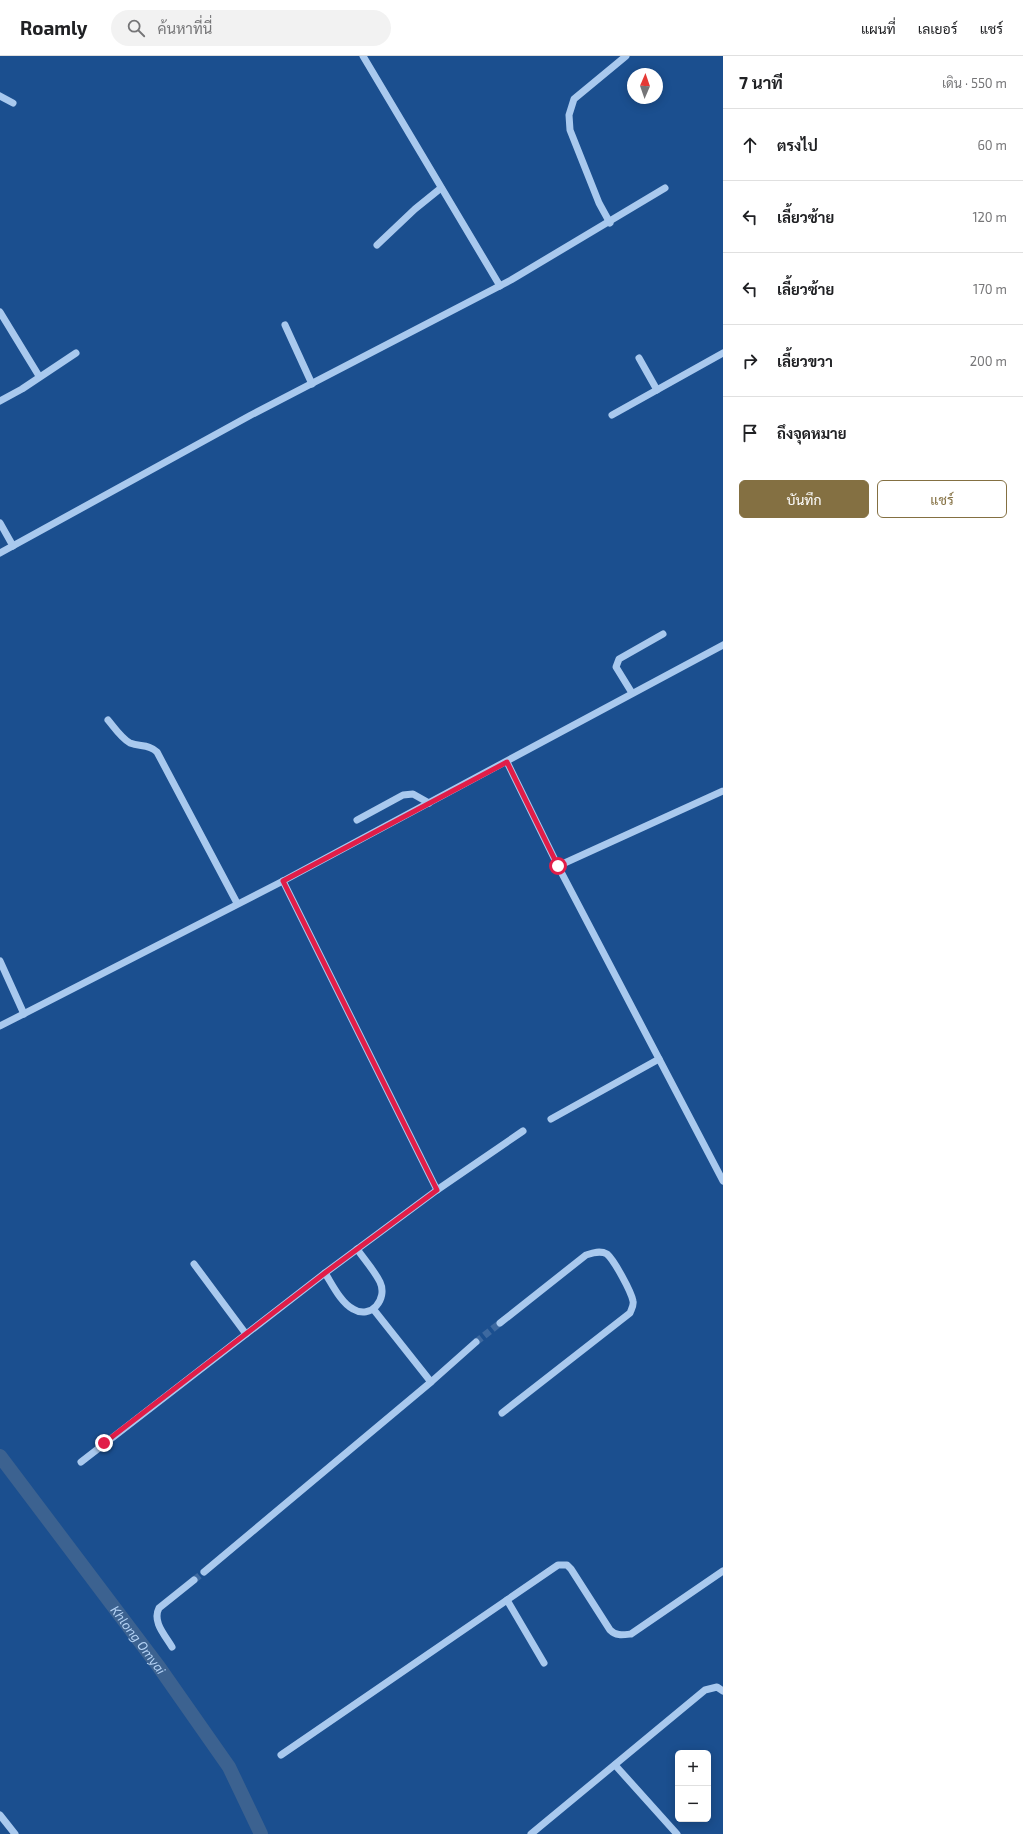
<!DOCTYPE html>
<html lang="th">
<meta charset="utf-8">
<style>
body{margin:0;font-family:"Exo 2",Sarabun,sans-serif;background:#f2f2f2;color:#202124}
.controls{position:absolute;right:12px;bottom:12px;display:grid;overflow:hidden;border-radius:6px;box-shadow:0 2px 10px #0003}
.controls button{width:36px;height:36px;display:grid;place-items:center;padding:0;border:0;border-bottom:1px solid #e0e0e0;background:#fff;color:#202124;font:20px sans-serif}
.compass{position:absolute;left:627px;top:12px;width:36px;height:36px;border-radius:50%;background:#fff;box-shadow:0 2px 10px #0003;rotate:2deg}
.stop{position:absolute;width:12px;height:12px;margin:-9px;border:3px solid #e11d48;border-radius:50%;background:#fff}
.stop.end{background:#e11d48;border-color:#fff;box-shadow:0 1px 4px #0008}
.list{margin:0;padding:0;list-style:none}
h2{display:flex;justify-content:space-between;align-items:center;height:52px;margin:0;padding:0 16px;font-size:17px}
h2 small{font-size:13px;font-weight:400;color:#757577}
.list li{display:grid;grid-template-columns:26px 1fr auto;gap:12px;align-items:center;box-sizing:border-box;height:72px;padding:0 16px;border-top:1px solid #e0e0e0}
.list b{display:block;font-size:15px;white-space:nowrap}
.list em{font-size:13px;font-style:normal;color:#757577}
.actions{display:flex;gap:8px;padding:12px 16px}
.actions a{flex:1;padding:9px 0;border:1px solid #847042;border-radius:6px;text-align:center;font-size:14px;color:#847042}
.actions .main{background:#847042;color:#fff}
.icon{flex:none;width:22px;height:22px;fill:none;stroke:currentColor;stroke-width:2;stroke-linecap:round;stroke-linejoin:round}
.map{position:relative;flex:none;width:723px;height:1778px;overflow:hidden}
header{display:flex;align-items:center;gap:24px;box-sizing:border-box;height:56px;padding:0 20px;background:#fff;border-bottom:1px solid #e0e0e0}
header strong{font-size:19px}
nav{display:flex;gap:22px;margin-inline-start:auto;font-size:14px}
.search{width:280px;height:36px;background:#f2f2f2;display:flex;align-items:center;gap:10px;box-sizing:border-box;padding:0 14px;border-radius:22px;color:#757577;font-size:15px}
main{display:flex}
aside{flex:1;background:#fff}
.map>svg:first-child{display:block}
.lines{fill:none;stroke-linecap:round;stroke-linejoin:round}
.canal{stroke:#3c6290;stroke-width:14}
.minor-tunnel{stroke:#3d69a0;stroke-width:7;stroke-dasharray:7 3.5;stroke-linecap:butt}
.minor{stroke:#a9c9ee;stroke-width:7}
.route{stroke:#e11d48;stroke-width:5}
.labels{text-anchor:middle;dominant-baseline:central;stroke-width:3.5;stroke-linejoin:round;paint-order:stroke}
.water-label{font-size:13px;font-style:italic;fill:#b5d3f5;stroke:#1b4f8f}
</style>
<header>
<strong>Roamly</strong>
<div class="search"><svg class="icon" aria-label="search" viewBox="0 0 24 24"><circle cx="10" cy="10" r="6"/><path d="M15 15l6 6"/></svg>ค้นหาที่นี่</div>
<nav><a>แผนที่</a><a>เลเยอร์</a><a>แชร์</a></nav>
</header>
<main>
<div class="map">
<svg width="723" height="1778" viewBox="0 0 723 1778">
<rect width="100%" height="100%" fill="#1b4f8f"/>
<g class="lines">
<path class="canal" id="s1" d="M 0,1400 L 159,1611 L 229,1711 L 261,1778"/>
<g class="minor-tunnel">
<polyline points="476,1286 500,1267"/>
<polyline points="194,1524 204,1516"/>
</g>
<g class="minor">
<polyline points="363,0 500,230"/>
<polyline points="0,40 13,47"/>
<polyline points="610,167 599,147 570,74 569,59 574,43 626,0"/>
<polyline points="377,189 415,153 441,132"/>
<polyline points="0,256 39,320"/>
<polyline points="285,269 312,328"/>
<polyline points="639,302 657,334"/>
<polyline points="0,345 22,333 76,297"/>
<polyline points="612,359 723,297"/>
<polyline points="0,467 13,490"/>
<polyline points="0,497 251,359 511,224 665,132"/>
<polyline points="632,637 616,611 619,603 663,578"/>
<path d="M 108,664 C 114,671 121,682 130,687 C 140,691 149,688 157,696 L 237,847"/>
<polyline points="507,706 558,810 723,1125"/>
<polyline points="357,764 403,739 413,738 429,747"/>
<polyline points="558,810 723,735"/>
<polyline points="0,905 24,958"/>
<polyline points="0,970 283,825 723,589"/>
<polyline points="551,1063 659,1003"/>
<polyline points="437,1134 523,1075"/>
<polyline points="194,1208 246,1278"/>
<path d="M 325,1217 C 332,1228 341,1247 353,1253 C 371,1264 388,1243 380,1226 C 374,1214 364,1203 357,1193"/>
<path d="M 500,1267 L 586,1199 C 592,1197 600,1194 607,1198 C 614,1204 631,1235 633,1245 C 634,1249 632,1252 630,1257 L 502,1357"/>
<polyline points="431,1326 476,1286"/>
<polyline points="81,1406 325,1217 437,1134 283,825"/>
<polyline points="204,1516 431,1326 374,1254"/>
<polyline points="507,1544 544,1607"/>
<path d="M 172,1591 C 165,1579 152,1566 159,1552 L 194,1524"/>
<path d="M 281,1699 L 558,1509 L 567,1509 L 571,1513 L 610,1574 C 616,1580 622,1579 631,1578 L 723,1515"/>
<polyline points="615,1709 677,1778"/>
<polyline points="0,1759 15,1778"/>
<polyline points="531,1778 705,1634 717,1631 723,1635"/>
</g>
</g>
<g class="lines">
<polyline class="route" points="104,1387 325,1217 437,1134 283,825 507,706 558,810"/>
</g>
<g class="labels">
<g class="water-label">
<text stroke="none"><textPath href="#s1" startOffset="230">Khlong Omyai</textPath></text>
</g>
</g>
</svg>
<div class="controls">
<button>+</button>
<button>−</button>
</div>
<svg class="compass" viewBox="-18 -18 36 36"><path d="M0-13l5 13h-10z" fill="#e53935"/><path d="M0 13l5-13h-10z" fill="#757577"/></svg>
<div class="stop" style="left:558px;top:810px"></div>
<div class="stop end" style="left:104px;top:1387px"></div>
</div>
<aside>
<h2>7 นาที<small>เดิน · 550 m</small></h2>
<ul class="list">
<li><svg class="icon" aria-label="ahead" viewBox="0 0 24 24"><path d="M12 20V5M6 11l6-6 6 6"/></svg><div><b>ตรงไป</b></div><em>60 m</em></li>
<li><svg class="icon" aria-label="left" viewBox="0 0 24 24"><path d="M17 20v-9H6M10 6l-5 5 5 5"/></svg><div><b>เลี้ยวซ้าย</b></div><em>120 m</em></li>
<li><svg class="icon" aria-label="left" viewBox="0 0 24 24"><path d="M17 20v-9H6M10 6l-5 5 5 5"/></svg><div><b>เลี้ยวซ้าย</b></div><em>170 m</em></li>
<li><svg class="icon" aria-label="right" viewBox="0 0 24 24"><path d="M7 20v-9h11M14 6l5 5-5 5"/></svg><div><b>เลี้ยวขวา</b></div><em>200 m</em></li>
<li><svg class="icon" aria-label="arrive" viewBox="0 0 24 24"><path d="M6 21V4h12l-3 4 3 4H6"/></svg><div><b>ถึงจุดหมาย</b></div></li>
</ul>
<div class="actions"><a class="main">บันทึก</a><a>แชร์</a></div>
</aside>
</main>
